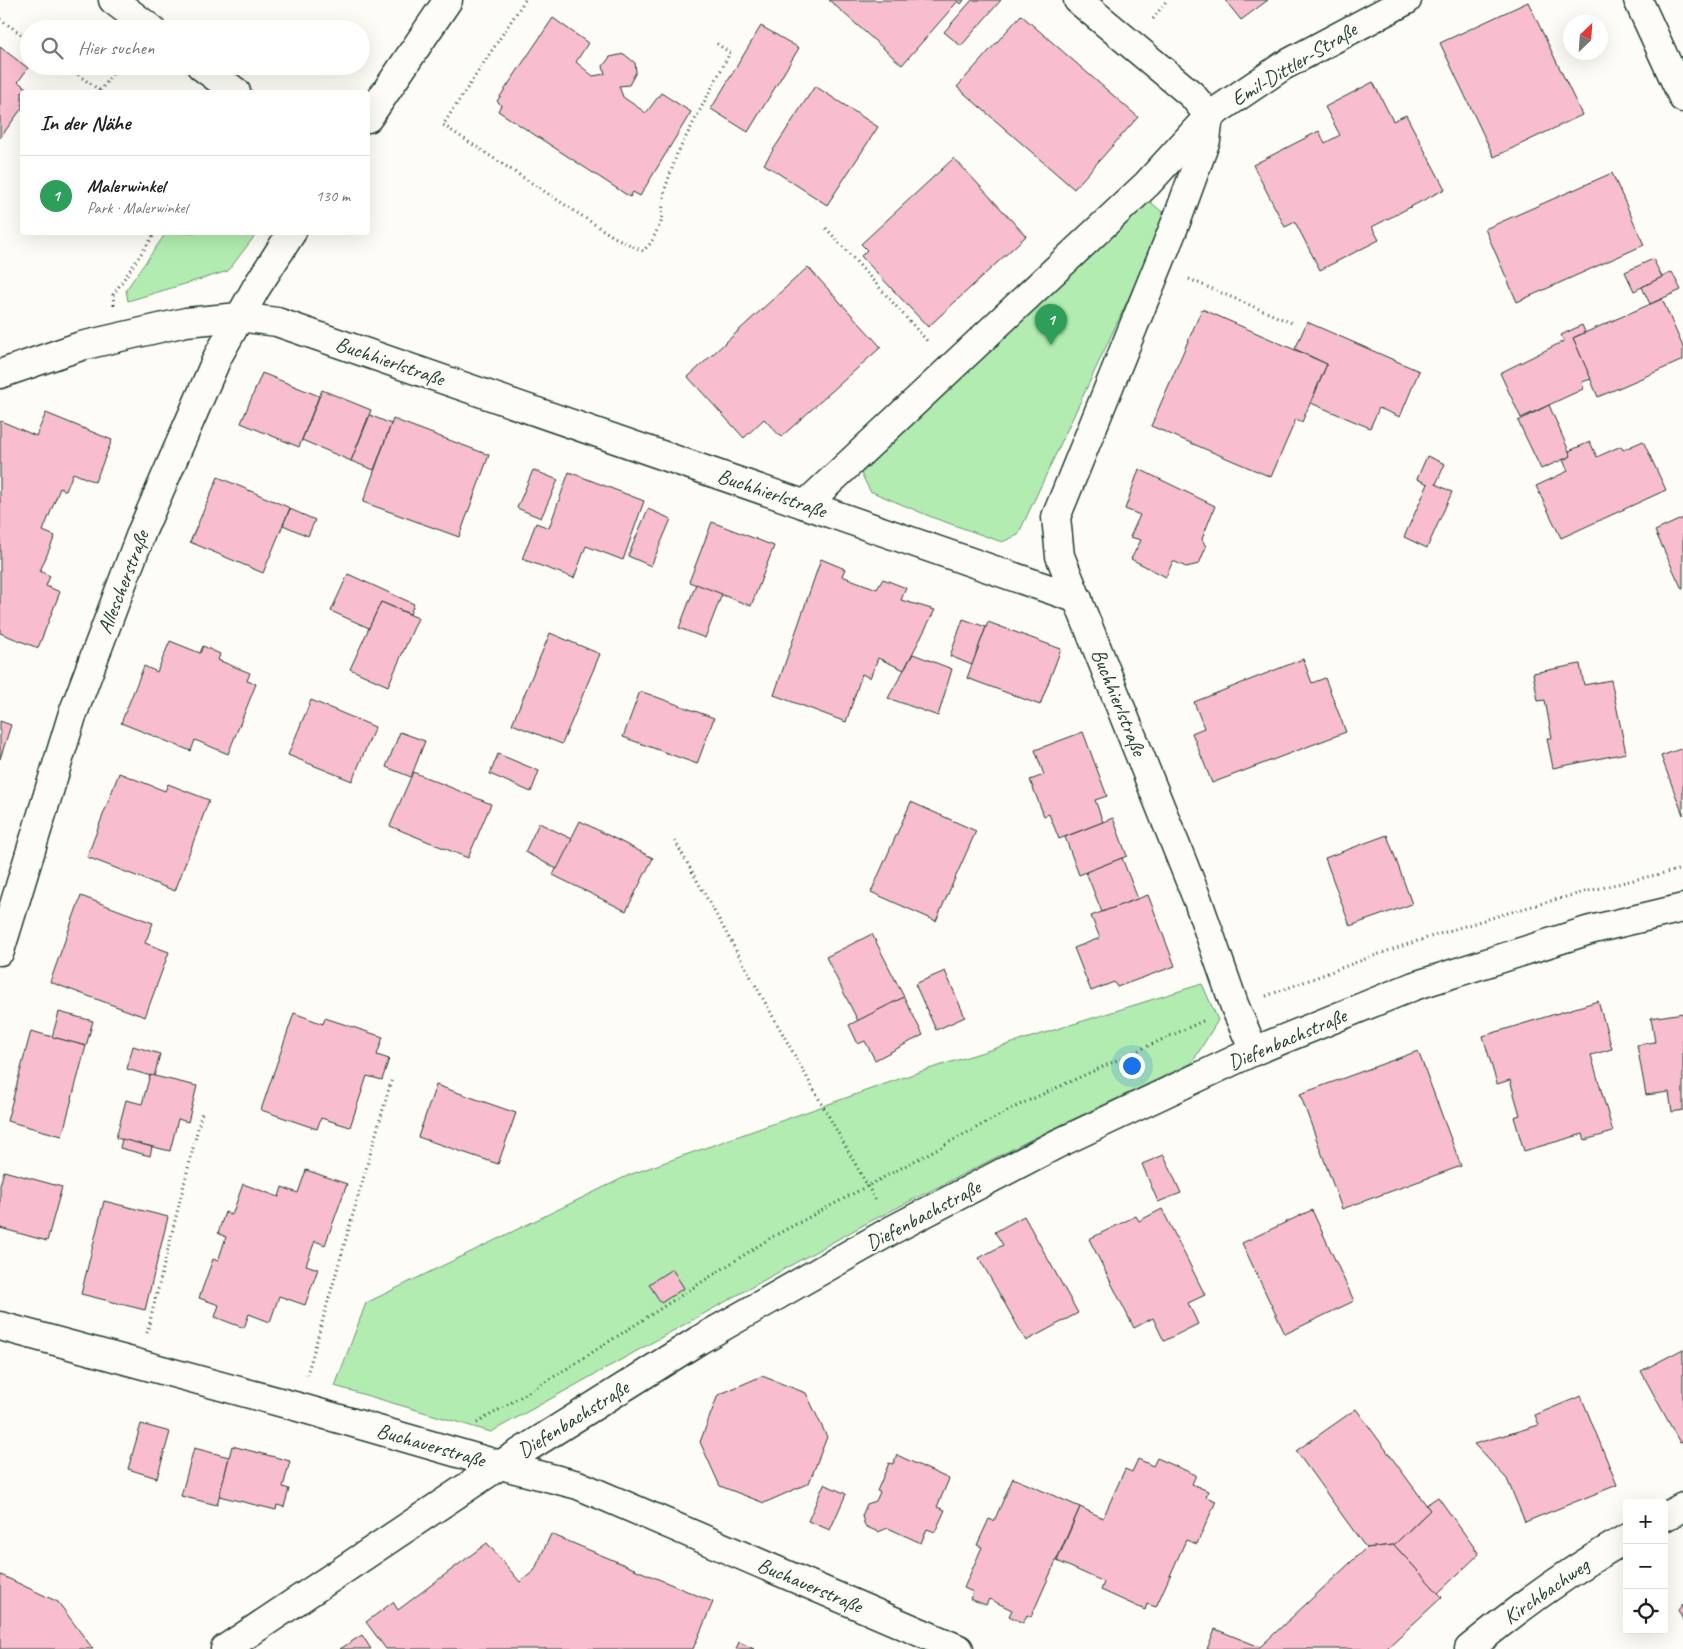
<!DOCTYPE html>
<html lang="de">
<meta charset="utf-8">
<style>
body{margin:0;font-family:Caveat,sans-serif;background:#f6f6f6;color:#222}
.controls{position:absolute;right:15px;bottom:15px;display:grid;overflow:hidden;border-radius:5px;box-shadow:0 5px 20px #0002}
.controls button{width:45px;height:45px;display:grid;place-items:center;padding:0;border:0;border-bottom:1px solid #e0e0e0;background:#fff;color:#222;font:25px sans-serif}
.compass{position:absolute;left:1563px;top:15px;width:45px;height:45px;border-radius:50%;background:#fff;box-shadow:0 5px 20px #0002;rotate:25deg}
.you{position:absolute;left:1131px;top:1065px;width:18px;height:18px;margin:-12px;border:4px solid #fff;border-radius:50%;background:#1a73e8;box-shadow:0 0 0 8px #1a73e833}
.badge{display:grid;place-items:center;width:32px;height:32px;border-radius:50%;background:#0b8043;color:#fff;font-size:16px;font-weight:700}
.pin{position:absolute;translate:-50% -41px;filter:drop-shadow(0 1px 2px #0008)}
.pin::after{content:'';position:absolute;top:26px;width:18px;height:15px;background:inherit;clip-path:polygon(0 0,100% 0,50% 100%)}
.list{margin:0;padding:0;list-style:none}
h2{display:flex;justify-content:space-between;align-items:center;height:65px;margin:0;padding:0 20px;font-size:21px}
h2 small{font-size:16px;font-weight:400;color:#767676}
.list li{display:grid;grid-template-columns:32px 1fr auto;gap:15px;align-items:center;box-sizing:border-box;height:80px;padding:0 20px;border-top:1px solid #e0e0e0}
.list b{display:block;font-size:19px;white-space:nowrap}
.list p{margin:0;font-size:16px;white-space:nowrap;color:#767676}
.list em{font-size:16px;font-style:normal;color:#767676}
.icon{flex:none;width:28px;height:28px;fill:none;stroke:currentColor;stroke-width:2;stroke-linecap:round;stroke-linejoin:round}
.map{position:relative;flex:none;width:1683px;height:1649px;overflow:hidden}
.search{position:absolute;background:#fff;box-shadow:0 5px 20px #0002;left:20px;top:20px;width:350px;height:55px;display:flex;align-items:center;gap:12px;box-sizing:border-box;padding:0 18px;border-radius:28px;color:#767676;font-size:19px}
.panel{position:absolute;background:#fff;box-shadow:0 5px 20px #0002;left:20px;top:90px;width:350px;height:145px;border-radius:5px}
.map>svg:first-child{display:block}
.green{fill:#b2ecb0;stroke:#689472}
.building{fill:#f8becf;stroke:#1f3d34}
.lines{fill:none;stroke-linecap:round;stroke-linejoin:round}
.minor-casing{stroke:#1f3d34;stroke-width:31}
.path{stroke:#1f3d34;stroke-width:3;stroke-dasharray:1 4;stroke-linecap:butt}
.minor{stroke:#fdfcf7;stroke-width:28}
.labels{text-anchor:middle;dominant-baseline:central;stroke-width:5;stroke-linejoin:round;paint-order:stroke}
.street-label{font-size:21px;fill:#1f3d34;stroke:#fdfcf7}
</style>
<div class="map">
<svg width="1683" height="1649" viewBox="0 0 1683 1649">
<rect width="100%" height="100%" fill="#fdfcf7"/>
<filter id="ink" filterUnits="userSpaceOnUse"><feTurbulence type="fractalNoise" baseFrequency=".02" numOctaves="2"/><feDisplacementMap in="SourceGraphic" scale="10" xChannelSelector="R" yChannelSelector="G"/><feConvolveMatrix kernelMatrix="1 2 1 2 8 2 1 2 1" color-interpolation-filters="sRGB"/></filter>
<g filter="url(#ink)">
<g class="green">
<polygon points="1147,199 1167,216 1018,535 1002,542 934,518 870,491 861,473"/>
<polygon points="166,233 166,232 257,233 228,271 128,301 126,290"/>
<polygon points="1202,984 1218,1020 1192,1063 1048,1131 867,1223 491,1432 335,1386 366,1303 629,1175 916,1073"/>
</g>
<g class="building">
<polygon points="829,0 964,0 961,4 958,1 902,65"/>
<polygon points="972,0 1001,0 961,46 944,32"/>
<polygon points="1225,0 1268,0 1241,20"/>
<polygon points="1528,2 1582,115 1494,157 1440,43"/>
<polygon points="1021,15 1138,117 1074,189 957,87"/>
<polygon points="553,18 588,43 576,62 593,76 605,74 603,66 610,57 624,54 635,63 636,72 629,85 619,86 623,97 646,113 661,93 691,112 640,196 633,192 630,197 498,111 501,105 497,101"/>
<polygon points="761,26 799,48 748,132 711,109"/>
<polygon points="0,47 28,68 18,82 32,92 22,92 22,108 0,138"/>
<polygon points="1373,82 1393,121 1406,115 1445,189 1372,227 1379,240 1320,270 1295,222 1285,227 1253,165 1319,131 1325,143 1340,135 1325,107"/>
<polygon points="815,86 878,127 827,205 764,164"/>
<polygon points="954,158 1026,236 928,327 861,256 867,250 861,244"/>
<polygon points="1612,173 1644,245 1517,302 1485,229"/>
<polygon points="1653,259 1662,277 1634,291 1625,272"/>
<polygon points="808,267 881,347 781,437 764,419 744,438 688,377"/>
<polygon points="1672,272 1681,290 1650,304 1642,287"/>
<polygon points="1662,299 1683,347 1683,360 1598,397 1573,338"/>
<polygon points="1202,309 1327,364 1302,422 1296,419 1271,477 1151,426"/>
<polygon points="1307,322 1419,371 1400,417 1379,408 1370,428 1311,403 1327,364 1295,349"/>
<polygon points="1582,325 1585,332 1573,338 1591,379 1582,382 1583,389 1521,418 1500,373 1564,341 1561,335"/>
<polygon points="262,373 319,396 299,447 241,423"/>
<polygon points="322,390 371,410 351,461 302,440"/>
<polygon points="1549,405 1571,456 1541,469 1518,421"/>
<polygon points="46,413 112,440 95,482 73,473 66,491 60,488 43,531 55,536 40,571 50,576 46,586 60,592 38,648 0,633 0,423 1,421 36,436"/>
<polygon points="370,415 391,424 374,470 351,461"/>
<polygon points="393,419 489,455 459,537 363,502"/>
<polygon points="1643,441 1666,490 1561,538 1536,486 1568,471 1563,460 1571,456 1569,451 1590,442 1597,457 1621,446 1623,450"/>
<polygon points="1427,456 1445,464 1436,484 1452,492 1427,548 1404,537 1428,484 1417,479"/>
<polygon points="1139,469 1215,506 1202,539 1206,547 1199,564 1186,567 1173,561 1166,577 1131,559 1141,540 1130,537 1140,515 1125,509"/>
<polygon points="533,470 558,480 541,518 517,508"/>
<polygon points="569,472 644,501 623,560 586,546 574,578 522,559 536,523 549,528"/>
<polygon points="218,477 290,508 263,573 190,542"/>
<polygon points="290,509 315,520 308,536 283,525"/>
<polygon points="648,509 671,519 651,566 628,556"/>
<polygon points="1683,518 1683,589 1682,589 1655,531"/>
<polygon points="712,522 774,546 751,606 689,582"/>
<polygon points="821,559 845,569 842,576 877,589 883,579 906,588 901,600 935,610 904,670 878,658 870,678 862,674 846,722 774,695"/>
<polygon points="348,574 414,604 410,614 381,602 369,628 331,611"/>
<polygon points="696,584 722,594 705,638 679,628"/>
<polygon points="381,602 418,618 388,686 350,669"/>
<polygon points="963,619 986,627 972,665 950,656"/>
<polygon points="988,622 1061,649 1040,705 967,678"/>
<polygon points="550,633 600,654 562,744 512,724"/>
<polygon points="170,641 200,653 203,646 220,654 218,660 250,673 247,681 256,684 228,754 195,740 191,751 121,723 144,666 157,672"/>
<polygon points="913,654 952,669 938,716 888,698"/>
<polygon points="1303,659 1312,683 1325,678 1346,732 1212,783 1192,733 1204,728 1194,702"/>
<polygon points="1580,664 1584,685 1611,680 1626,753 1553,768 1547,738 1552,738 1545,700 1538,701 1533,673"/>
<polygon points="640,691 714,718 697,764 623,737"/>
<polygon points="311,700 375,727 352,781 288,755"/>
<polygon points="0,721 11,725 0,759"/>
<polygon points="400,732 425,741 411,777 386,767"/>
<polygon points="1083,732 1107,796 1095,800 1103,822 1059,839 1049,814 1044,816 1030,780 1044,775 1035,750"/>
<polygon points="1683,748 1683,815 1661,756"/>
<polygon points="498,754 539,771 531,792 490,774"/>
<polygon points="413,772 491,804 468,858 390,826"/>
<polygon points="119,773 165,791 168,784 209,800 175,891 87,857"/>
<polygon points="911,802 976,831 936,921 871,892"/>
<polygon points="1113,818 1127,856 1079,875 1065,837"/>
<polygon points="580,821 653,858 626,911 553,875"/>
<polygon points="539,823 572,839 557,869 525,852"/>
<polygon points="1387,835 1412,904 1350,926 1325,858"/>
<polygon points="1122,858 1138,899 1102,912 1086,872"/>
<polygon points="1148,895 1175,966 1117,987 1114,982 1091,991 1074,948 1100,938 1091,916"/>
<polygon points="81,896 153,923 145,943 169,952 145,1017 50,982"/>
<polygon points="872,934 904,997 858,1021 826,957"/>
<polygon points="945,971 965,1017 936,1030 915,984"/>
<polygon points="904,997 923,1035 875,1060 865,1041 858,1044 849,1025"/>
<polygon points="1598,1001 1612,1049 1591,1055 1613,1132 1585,1140 1583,1134 1524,1151 1514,1117 1520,1115 1510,1080 1497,1084 1483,1036"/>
<polygon points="59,1012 93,1021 86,1046 52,1037"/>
<polygon points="294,1013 323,1024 325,1018 383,1037 377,1055 389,1059 382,1080 367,1076 350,1127 321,1118 317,1129 261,1110"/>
<polygon points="1683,1013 1683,1110 1672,1112 1669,1092 1646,1095 1637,1045 1655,1042 1651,1018"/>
<polygon points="31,1031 86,1046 62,1136 7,1121"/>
<polygon points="133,1046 160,1054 154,1077 127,1069"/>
<polygon points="1418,1051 1461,1166 1342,1209 1300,1094"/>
<polygon points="150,1075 197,1086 188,1122 178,1119 170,1151 116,1138 126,1100 142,1104"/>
<polygon points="436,1085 516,1113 498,1164 418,1137"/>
<polygon points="122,1139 152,1147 150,1156 120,1148"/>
<polygon points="1164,1155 1181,1193 1158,1202 1142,1164"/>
<polygon points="306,1170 347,1184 325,1245 315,1241 306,1265 318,1269 305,1305 279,1296 270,1322 249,1314 244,1328 215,1317 219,1305 199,1298 213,1259 218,1261 226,1237 218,1233 225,1212 232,1215 243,1184 279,1197 282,1187 298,1193"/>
<polygon points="4,1171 62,1187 47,1241 0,1228 0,1185"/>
<polygon points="104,1201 168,1217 145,1310 81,1294"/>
<polygon points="1162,1209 1205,1295 1188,1303 1198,1324 1164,1341 1153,1318 1134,1328 1089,1239 1136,1216 1139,1221"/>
<polygon points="1312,1210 1354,1301 1285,1334 1242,1243"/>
<polygon points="1024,1216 1078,1313 1026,1341 979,1258 1003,1245 995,1232"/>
<polygon points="672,1269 684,1288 661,1303 649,1284"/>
<polygon points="1683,1349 1683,1442 1680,1443 1641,1371"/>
<polygon points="762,1376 806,1393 827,1437 809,1483 764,1503 720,1486 700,1442 718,1395"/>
<polygon points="1581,1396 1617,1485 1525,1522 1507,1479 1474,1444 1539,1425 1535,1415"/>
<polygon points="1356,1409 1430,1510 1394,1545 1366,1548 1296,1451"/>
<polygon points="141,1424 170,1432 157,1478 128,1469"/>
<polygon points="232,1446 290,1461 283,1487 289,1489 284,1507 277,1505 276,1510 219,1496"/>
<polygon points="194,1448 229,1457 217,1505 181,1496"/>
<polygon points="897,1455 949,1479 937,1507 945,1510 935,1532 927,1529 921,1543 888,1528 878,1532 865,1526 862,1516 867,1504 876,1501 880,1492 877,1491 889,1463 893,1464"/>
<polygon points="1157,1458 1196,1475 1192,1484 1208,1491 1206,1497 1216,1501 1197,1544 1186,1540 1156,1607 1147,1604 1145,1610 1101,1590 1104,1582 1057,1561 1080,1507 1103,1518 1125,1469 1132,1472 1138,1459 1153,1466"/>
<polygon points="1013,1478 1080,1507 1031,1617 1027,1615 1023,1623 1009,1616 1012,1610 989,1599 986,1605 970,1599 973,1592 964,1588 982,1547 977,1545 989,1519 994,1521"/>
<polygon points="824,1484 846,1494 830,1530 808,1521"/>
<polygon points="1438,1497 1479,1554 1438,1593 1394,1545 1430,1510 1426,1505"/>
<polygon points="551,1534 713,1602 693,1649 386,1649 366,1622 393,1602 398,1610 487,1543 520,1582 534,1571"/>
<polygon points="1394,1545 1442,1597 1386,1649 1207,1649 1215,1629 1260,1647 1366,1548"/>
<polygon points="1,1575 58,1602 93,1649 0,1649 0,1579"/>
<polygon points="1683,1604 1683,1620 1678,1610"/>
<polygon points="362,1635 371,1649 340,1649"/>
<polygon points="739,1642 754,1649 736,1649"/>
</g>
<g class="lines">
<g class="minor-casing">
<g id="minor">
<polyline points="113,0 151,29"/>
<polyline points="1078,0 1192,95 1209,116"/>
<polyline points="1638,0 1683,98"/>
<polyline points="201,66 236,92"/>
<polyline points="1209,116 1206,140 1178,217 1056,517 1060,556 1198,901 1235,1007 1254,1051"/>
<polyline points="368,118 448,0"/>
<polyline points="0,374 81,346 186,322 239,317 277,322 1078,599"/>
<polyline points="805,505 1147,184 1209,116 1283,66 1407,0"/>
<polyline points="0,951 72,716 142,531 218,356 256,288 292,232"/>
<polyline points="0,1326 298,1407 500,1465 578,1485 959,1649"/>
<polyline points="1664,1517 1683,1507"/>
<polyline points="225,1649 500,1465 699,1340 892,1230 1057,1144 1254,1051 1414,986 1590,930 1683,908"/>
<path d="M 1469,1649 C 1518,1608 1571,1570 1627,1538"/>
</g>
</g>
<g class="path">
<polyline points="525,0 443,125 614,237 643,251 651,243 661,222 665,189 677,154 730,53 716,43"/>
<polyline points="0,19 29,40"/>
<polyline points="1153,19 1167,0"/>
<polyline points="66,66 102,92"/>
<polyline points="100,91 118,66"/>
<polyline points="826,228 929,343"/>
<polyline points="1189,279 1294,324"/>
<polyline points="114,305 113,295 156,232"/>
<polyline points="675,841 876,1201"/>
<path d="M 1266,996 C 1321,976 1375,954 1430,937 C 1513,910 1598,887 1683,869"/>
<polyline points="147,1333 202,1112"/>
<polyline points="307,1375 392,1078"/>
<polyline points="477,1423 560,1373 772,1237 1019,1105 1205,1020"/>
</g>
<use href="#minor" class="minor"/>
</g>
</g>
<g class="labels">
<g class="street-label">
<text transform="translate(1294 64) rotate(-31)">Emil-Dittler-Straße</text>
<text transform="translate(390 361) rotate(19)">Buchhierlstraße</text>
<text transform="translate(772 493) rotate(19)">Buchhierlstraße</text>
<text transform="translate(123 582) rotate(-69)">Allescherstraße</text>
<text transform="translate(1119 702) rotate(68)">Buchhierlstraße</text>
<text transform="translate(1287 1039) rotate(-23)">Diefenbachstraße</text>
<text transform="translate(923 1215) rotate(-28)">Diefenbachstraße</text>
<text transform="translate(573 1419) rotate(-32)">Diefenbachstraße</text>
<text transform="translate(431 1445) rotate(16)">Buchauerstraße</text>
<text transform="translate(810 1585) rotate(23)">Buchauerstraße</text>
<text transform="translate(1546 1591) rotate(-35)">Kirchbachweg</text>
</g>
</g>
</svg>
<div class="controls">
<button>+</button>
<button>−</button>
<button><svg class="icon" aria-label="locate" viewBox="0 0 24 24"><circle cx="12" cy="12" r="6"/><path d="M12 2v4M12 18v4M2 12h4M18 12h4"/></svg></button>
</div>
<svg class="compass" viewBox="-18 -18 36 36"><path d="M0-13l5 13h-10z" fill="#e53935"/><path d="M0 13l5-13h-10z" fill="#767676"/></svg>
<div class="you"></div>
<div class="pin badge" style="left:1051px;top:345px;background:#2e9e5b">1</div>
<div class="search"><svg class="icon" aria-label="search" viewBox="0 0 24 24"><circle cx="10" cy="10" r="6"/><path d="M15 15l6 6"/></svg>Hier suchen</div>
<section class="panel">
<h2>In der Nähe<small></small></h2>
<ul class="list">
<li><span class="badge" style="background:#2e9e5b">1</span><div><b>Malerwinkel</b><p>Park · Malerwinkel</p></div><em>130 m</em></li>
</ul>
</section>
</div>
